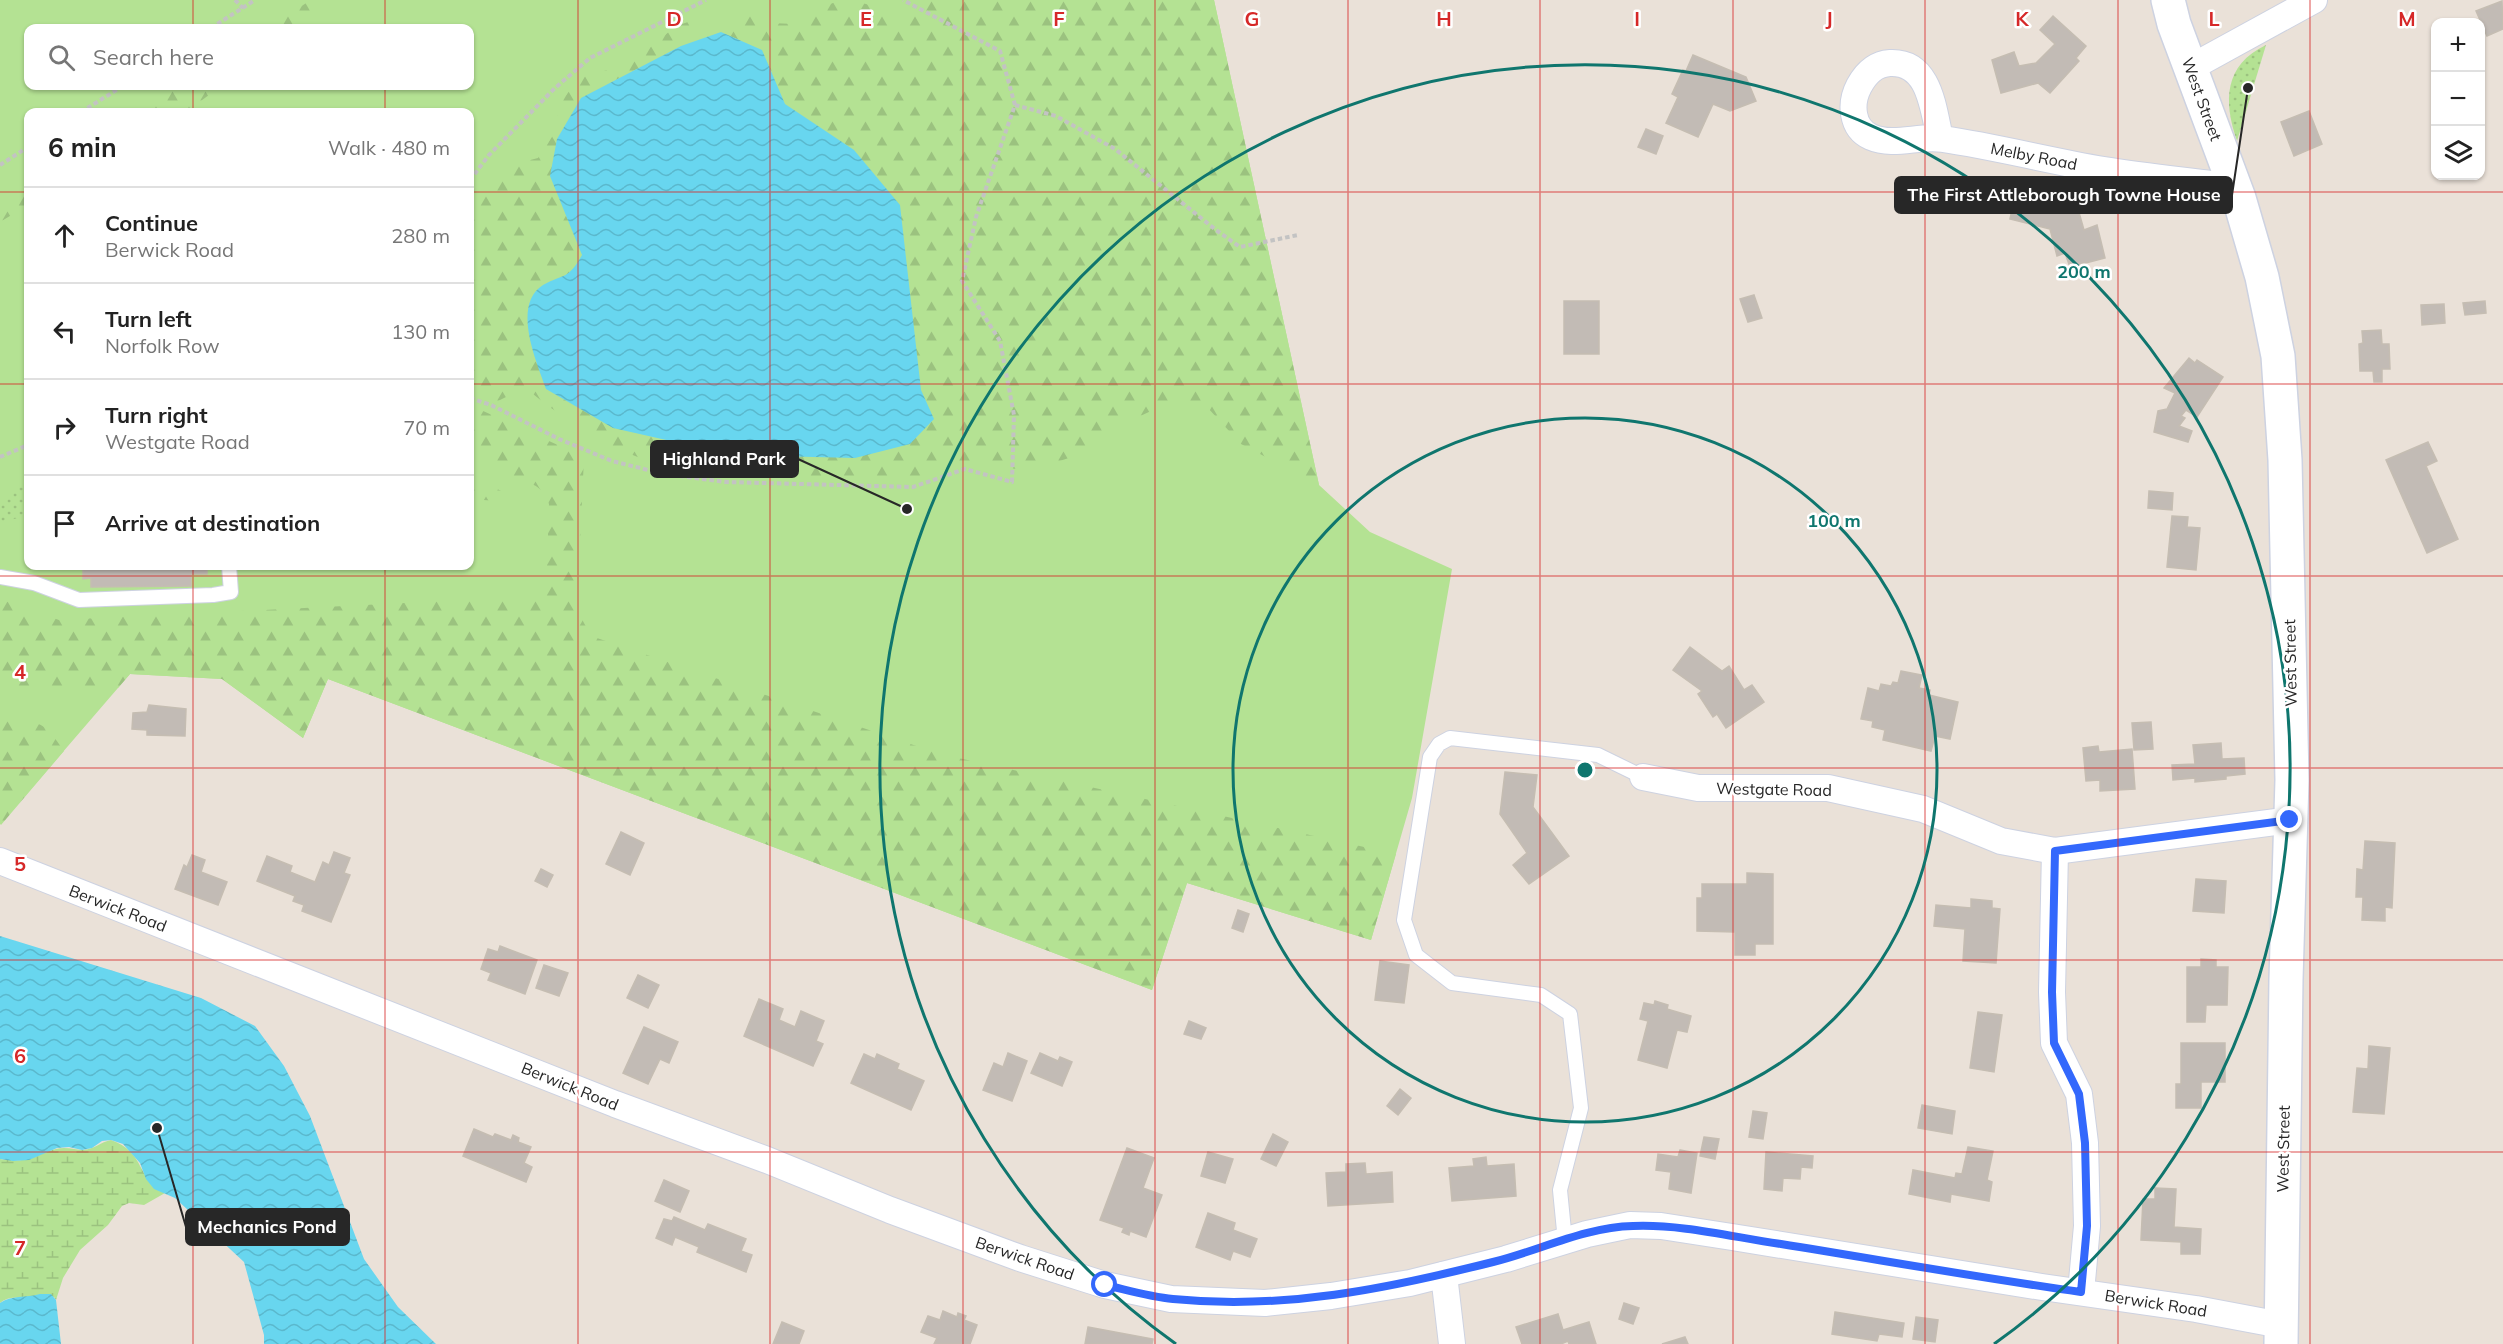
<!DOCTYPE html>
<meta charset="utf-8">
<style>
body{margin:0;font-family:Mulish,sans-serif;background:#f6f6f6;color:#222}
.controls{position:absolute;right:18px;top:18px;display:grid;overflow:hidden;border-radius:12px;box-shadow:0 2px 4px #0004}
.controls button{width:54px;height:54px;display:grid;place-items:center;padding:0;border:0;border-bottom:2px solid #e0e0e0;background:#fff;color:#222;font:30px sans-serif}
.stop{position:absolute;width:18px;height:18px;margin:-14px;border:4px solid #3368fc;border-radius:50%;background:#fff}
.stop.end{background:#3368fc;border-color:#fff;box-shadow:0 2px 6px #0008}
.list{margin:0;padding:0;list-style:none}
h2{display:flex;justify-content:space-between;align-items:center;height:78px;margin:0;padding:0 24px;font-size:26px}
h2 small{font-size:20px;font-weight:400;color:#767676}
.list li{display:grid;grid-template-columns:39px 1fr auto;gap:18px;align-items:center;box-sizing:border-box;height:96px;padding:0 24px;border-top:2px solid #e0e0e0}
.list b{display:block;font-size:22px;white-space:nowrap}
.list p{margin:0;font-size:20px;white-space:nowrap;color:#767676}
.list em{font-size:20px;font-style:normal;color:#767676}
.icon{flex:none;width:33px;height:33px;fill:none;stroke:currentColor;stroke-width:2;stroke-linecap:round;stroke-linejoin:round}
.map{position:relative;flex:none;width:2503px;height:1344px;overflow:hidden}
.search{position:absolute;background:#fff;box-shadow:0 2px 4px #0004;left:24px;top:24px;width:450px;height:66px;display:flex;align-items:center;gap:15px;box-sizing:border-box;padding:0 21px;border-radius:12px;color:#767676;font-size:22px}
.panel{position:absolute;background:#fff;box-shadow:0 2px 4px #0004;left:24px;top:108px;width:450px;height:462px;border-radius:12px}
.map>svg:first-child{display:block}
.grass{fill:#b4e293;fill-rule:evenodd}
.forest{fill:url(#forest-firs)}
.wetland{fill:url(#wetland-marsh)}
.garden{fill:url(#garden-dots)}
.water{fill:url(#water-waves)}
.building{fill:#c2bbb5;stroke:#c5bdb2;stroke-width:1.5}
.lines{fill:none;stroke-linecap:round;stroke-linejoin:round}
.lane-casing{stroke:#cdd2e1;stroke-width:16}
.street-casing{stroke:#cdd2e1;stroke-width:28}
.secondary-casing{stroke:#cdd2e1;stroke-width:36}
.path{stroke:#c3c3c3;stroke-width:4;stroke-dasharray:4.5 3;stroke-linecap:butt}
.lane{stroke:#fff;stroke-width:14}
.street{stroke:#fff;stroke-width:26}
.secondary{stroke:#fff;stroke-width:33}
.route{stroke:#3368fc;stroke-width:8}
.grid{fill:none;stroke:#d62828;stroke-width:1.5;stroke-opacity:0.55}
.ring{fill:none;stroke:#0f766e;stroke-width:3}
.labels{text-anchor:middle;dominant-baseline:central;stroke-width:5;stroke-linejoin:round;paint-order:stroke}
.street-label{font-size:16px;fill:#272727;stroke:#fff}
.grid-label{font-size:20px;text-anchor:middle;font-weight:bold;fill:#d62828;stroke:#fff;stroke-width:5;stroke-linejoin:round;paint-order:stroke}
.centre{fill:#0f766e;stroke:#fff;stroke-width:3}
.ring-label{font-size:18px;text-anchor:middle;font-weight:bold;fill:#0f766e;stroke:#fff;stroke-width:5;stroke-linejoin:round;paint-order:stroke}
.leader{fill:none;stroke:#272727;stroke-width:2}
.callout-dot{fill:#272727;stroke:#fff;stroke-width:2}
.callout{fill:#272727;stroke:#272727;stroke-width:2}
.callout-label{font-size:18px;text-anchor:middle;font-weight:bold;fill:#fff}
</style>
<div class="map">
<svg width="2503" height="1344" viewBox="0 0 2503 1344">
<defs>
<pattern id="forest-firs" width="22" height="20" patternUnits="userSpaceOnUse" patternTransform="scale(1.5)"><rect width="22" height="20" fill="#b4e293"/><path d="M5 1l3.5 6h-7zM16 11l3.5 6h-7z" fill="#9bc27f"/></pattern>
<pattern id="wetland-marsh" width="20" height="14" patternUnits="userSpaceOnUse" patternTransform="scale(1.5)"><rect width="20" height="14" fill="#b4e293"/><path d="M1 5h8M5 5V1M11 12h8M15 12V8" fill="none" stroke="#9bc27f"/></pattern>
<pattern id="garden-dots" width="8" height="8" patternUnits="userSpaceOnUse" patternTransform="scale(1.5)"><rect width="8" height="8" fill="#b4e293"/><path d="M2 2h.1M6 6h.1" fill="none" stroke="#9bc27f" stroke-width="1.8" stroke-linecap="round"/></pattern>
<pattern id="water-waves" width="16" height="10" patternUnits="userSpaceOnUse" patternTransform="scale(1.5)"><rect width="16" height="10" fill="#68d6ef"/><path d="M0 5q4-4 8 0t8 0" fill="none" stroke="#5ab8cd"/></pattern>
</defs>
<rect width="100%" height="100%" fill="#eae1d8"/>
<path class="grass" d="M 0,0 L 1214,0 L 1319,485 L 1370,532 L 1452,569 L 1412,798 L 1371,940 L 1187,883 L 1152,990 L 328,679 L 303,738 L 222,679 L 130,674 L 0,825 ZM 28,28 L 470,28 L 470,86 L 28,86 ZM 28,112 L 470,112 L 470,566 L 28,566 Z"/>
<g class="forest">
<polygon points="311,0 338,0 316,12 295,28 267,28"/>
<path d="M 842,0 C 862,0 881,10 900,14 L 920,0 L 1214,0 L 1319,485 L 1241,444 L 1207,407 L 1164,405 L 1123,424 L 1081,454 L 1029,471 L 966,461 L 916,477 L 763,480 L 678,468 L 650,462 L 608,445 L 548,406 L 528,390 L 512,394 L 496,402 L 470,394 L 470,190 L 485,182 L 511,165 L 538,158 L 557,129 L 557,106 L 580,78 L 631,63 L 676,26 L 691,21 L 692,29 L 681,46 L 581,98 L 550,176 L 582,255 L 571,273 L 541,286 L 934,419 L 921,390 L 854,150 L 785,104 L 762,50 L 721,32 L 726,14 L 741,11 L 770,23 L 795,24 L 824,6 Z"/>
<polygon points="178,86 221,86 186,112 136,112"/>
<polygon points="28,186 28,205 0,222 0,206"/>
<path d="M 470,405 L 584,457 L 577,610 L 591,636 L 940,754 L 1396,854 L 1371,940 L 1187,883 L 1152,990 L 328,679 L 303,738 L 222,679 L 130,674 L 118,688 C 78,683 39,691 0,685 L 0,599 L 59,620 L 546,596 L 549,504 C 540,480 529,486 510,476 C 494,468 482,454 470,442 Z"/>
<polygon points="470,475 505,493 505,498 497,501 470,499"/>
<path d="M 0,714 L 16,724 C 45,719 48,729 64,751 L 1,825 Z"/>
</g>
<path class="wetland" d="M 111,1140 C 146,1152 136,1180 165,1193 L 144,1205 L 129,1203 L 122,1206 L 108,1225 L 80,1250 L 63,1278 L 56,1300 L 54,1297 C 39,1294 38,1297 24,1298 C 14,1298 9,1296 0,1303 L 0,1159 C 30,1164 30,1155 56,1149 C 66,1146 75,1150 84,1150 C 94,1149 101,1142 111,1140 Z"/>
<g class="garden">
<path d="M 2266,45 L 2237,141 C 2223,101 2224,65 2266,45 Z"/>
<polygon points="28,478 28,515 0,523 0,501"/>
</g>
<g class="water">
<path d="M 721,32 L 762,50 L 785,104 L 854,150 L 900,205 L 921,390 L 934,419 L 910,444 L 855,458 L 733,455 L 613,428 L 546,389 C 537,363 511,305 543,285 C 565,273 568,280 582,255 L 550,176 L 557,139 L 581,98 L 681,46 Z"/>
<polygon points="0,936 201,998 255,1026 284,1066 310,1116 364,1259 398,1307 436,1344 264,1344 264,1335 244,1262 175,1198 154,1189 146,1179 140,1163 123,1144 111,1140 102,1141 92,1148 82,1150 69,1147 57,1148 29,1160 13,1161 0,1159"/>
<path d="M 40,1294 L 51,1294 L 56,1300 L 61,1344 L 0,1344 L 0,1303 C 11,1295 26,1298 40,1294 Z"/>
</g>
<g class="building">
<polygon points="2502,1 2503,29 2487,36 2476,11"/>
<polygon points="2053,16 2086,46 2076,58 2079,61 2050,93 2038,83 2001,93 1992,60 2014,52 2019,66 2036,63 2055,44 2040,30"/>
<polygon points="1693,55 1746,77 1756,101 1730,111 1713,104 1698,137 1666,123 1678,97 1672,94 1683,70 1686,71"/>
<polygon points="2309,111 2322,144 2294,156 2281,122"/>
<polygon points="1646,129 1663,136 1656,154 1638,147"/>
<polygon points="2036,188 2064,194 2061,206 2078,209 2084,230 2097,225 2105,258 2070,267 2065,253 2057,256 2050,229 2010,219 2015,196 2033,202"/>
<polygon points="1754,295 1762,318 1748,322 1740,299"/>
<rect x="1564" y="301" width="35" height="53"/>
<polygon points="2485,301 2486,313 2465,315 2463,303"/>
<polygon points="2444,304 2445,323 2422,325 2421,305"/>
<polygon points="2381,330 2382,344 2389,344 2390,369 2382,369 2382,382 2374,382 2373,371 2360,371 2359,344 2363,343 2362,331"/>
<polygon points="2189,358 2195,363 2197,360 2223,377 2197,417 2186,410 2181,416 2185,418 2179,426 2192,431 2188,442 2154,432 2158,411 2167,409 2175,393 2164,388"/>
<polygon points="2428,442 2437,461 2426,466 2458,539 2427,553 2386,460"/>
<polygon points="2149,491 2173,493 2172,510 2148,508"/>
<polygon points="2172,516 2188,517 2187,527 2200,528 2196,570 2167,567"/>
<polygon points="83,566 207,566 207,574 191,574 191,586 91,587 91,578 83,579"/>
<polygon points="1690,647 1722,671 1729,666 1744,690 1752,685 1764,702 1726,728 1717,714 1713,717 1698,694 1702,691 1673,670"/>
<polygon points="1901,671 1922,675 1919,688 1930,690 1929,695 1958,702 1950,739 1935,736 1931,751 1883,740 1885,730 1872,727 1873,721 1861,719 1868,688 1879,691 1881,684 1891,686 1893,682 1898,683"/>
<polygon points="149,705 186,709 185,736 147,735 147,730 132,729 133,713 147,712"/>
<polygon points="2151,722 2153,749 2134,750 2132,723"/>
<polygon points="2221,743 2222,759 2244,758 2245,774 2226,776 2226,779 2195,782 2195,778 2173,780 2172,765 2195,764 2193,745"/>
<polygon points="2098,746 2099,752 2132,749 2135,789 2100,791 2100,780 2086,781 2083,748"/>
<polygon points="1505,772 1537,775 1533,807 1569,856 1529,884 1513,865 1527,853 1500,814"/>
<polygon points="621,832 644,843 630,875 606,864"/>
<polygon points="2365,841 2395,843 2392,908 2385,907 2385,921 2362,920 2363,897 2356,897 2357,869 2363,870"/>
<polygon points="334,852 350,858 344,873 350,875 331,922 302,911 304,905 293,901 295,896 257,881 267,856 292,866 290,872 315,882 323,862 329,865"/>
<polygon points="192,855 205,860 201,872 227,882 218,905 175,889 184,865 187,867"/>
<polygon points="541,869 553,875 547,887 535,881"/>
<polygon points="1747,873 1773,874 1773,944 1755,944 1755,955 1735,955 1735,932 1697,931 1697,898 1702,898 1702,884 1747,884"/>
<polygon points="2196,879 2226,881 2224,913 2193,911"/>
<polygon points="1971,899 1992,901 1992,908 2000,909 1996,963 1963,961 1965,929 1934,926 1936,905 1971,908"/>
<polygon points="1238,910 1249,914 1243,932 1232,928"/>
<polygon points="500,946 537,960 525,994 488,980 491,973 481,969 488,949 498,952"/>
<polygon points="2201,959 2216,960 2216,967 2228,967 2227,1005 2206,1005 2205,1022 2187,1022 2187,967 2201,967"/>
<polygon points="1380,961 1409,965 1404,1003 1375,1000"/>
<polygon points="544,965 568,973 559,996 536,988"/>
<polygon points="638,975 659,985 648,1008 627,998"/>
<polygon points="759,999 783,1009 779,1020 795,1027 801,1011 824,1021 816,1041 823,1044 813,1066 744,1036"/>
<polygon points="1655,1001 1668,1005 1667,1009 1691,1016 1687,1032 1677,1030 1667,1068 1638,1060 1648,1021 1640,1019 1644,1003 1654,1005"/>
<polygon points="1978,1012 2002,1015 1994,1072 1970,1068"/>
<polygon points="1189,1021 1206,1028 1201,1039 1184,1034"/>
<polygon points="644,1027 678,1042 669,1063 660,1059 648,1084 623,1073"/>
<polygon points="2181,1043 2225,1043 2225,1082 2201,1082 2201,1108 2176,1108 2176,1084 2181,1084"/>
<polygon points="2369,1046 2390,1048 2384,1114 2353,1112 2357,1068 2368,1069"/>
<polygon points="1008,1053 1027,1061 1012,1101 983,1090 994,1063 1003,1067"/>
<polygon points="1040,1053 1058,1061 1060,1057 1072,1062 1062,1086 1031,1073"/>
<polygon points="864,1054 875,1059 877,1054 899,1064 897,1069 924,1081 911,1110 851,1083"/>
<polygon points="1400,1089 1411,1098 1398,1115 1387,1106"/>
<polygon points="1922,1105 1955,1111 1952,1134 1918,1128"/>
<polygon points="1753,1111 1767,1113 1763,1139 1749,1137"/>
<polygon points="474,1129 493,1137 495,1134 511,1140 513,1135 519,1138 518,1142 531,1147 524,1163 532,1167 526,1182 463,1156"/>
<polygon points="1273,1134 1288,1142 1276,1166 1261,1159"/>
<polygon points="1704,1137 1719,1139 1715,1159 1700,1156"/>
<polygon points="1968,1147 1993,1151 1987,1180 1992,1182 1989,1201 1951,1194 1950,1202 1909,1194 1913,1170 1955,1178 1956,1173 1962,1174"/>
<polygon points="1127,1148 1154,1158 1143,1188 1162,1195 1146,1237 1130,1231 1129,1235 1122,1232 1124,1228 1100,1220"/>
<polygon points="1680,1150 1697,1153 1691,1193 1669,1189 1671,1172 1656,1170 1658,1154 1678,1157"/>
<polygon points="1208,1152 1233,1159 1225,1183 1201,1176"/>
<polygon points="1766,1152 1813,1156 1812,1168 1801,1167 1800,1179 1783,1178 1782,1191 1764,1189"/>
<polygon points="1486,1157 1487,1166 1514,1164 1516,1196 1452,1201 1449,1168 1474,1166 1473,1159"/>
<polygon points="1365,1163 1366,1174 1392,1172 1393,1202 1328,1206 1326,1173 1346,1172 1346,1164"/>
<polygon points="664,1180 689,1191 680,1212 655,1201"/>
<polygon points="2155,1188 2176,1189 2174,1227 2201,1229 2200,1254 2181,1254 2181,1242 2141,1240 2143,1199 2155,1199"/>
<polygon points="1208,1213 1235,1223 1233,1230 1257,1239 1250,1257 1233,1251 1230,1260 1196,1247"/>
<polygon points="674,1217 705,1230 708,1224 746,1239 741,1251 752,1255 746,1272 697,1252 699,1247 675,1237 672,1245 656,1238 664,1219 672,1221"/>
<polygon points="1624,1303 1639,1308 1633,1324 1619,1319"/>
<polygon points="943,1311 957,1317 958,1313 966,1316 964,1320 977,1325 970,1344 934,1344 937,1338 921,1332 928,1316 940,1320"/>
<polygon points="1835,1312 1904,1323 1902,1337 1879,1334 1877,1341 1832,1334"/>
<polygon points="1558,1314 1563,1330 1589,1322 1596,1344 1569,1344 1568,1341 1561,1344 1522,1344 1516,1327"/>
<polygon points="1916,1317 1938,1320 1935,1342 1913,1339"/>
<polygon points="782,1322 804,1331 799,1344 773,1344"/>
<polygon points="1088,1327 1153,1339 1152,1344 1085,1344"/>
<polygon points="1685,1337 1688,1344 1662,1344"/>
</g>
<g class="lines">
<g class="lane-casing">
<g id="lane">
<polyline points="0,577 34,583 79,600 213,595 231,592 229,566"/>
<polyline points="1565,1241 1560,1190 1581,1108 1570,1014 1541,995 1452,983 1416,955 1404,920 1430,757 1439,744 1450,738 1598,755 1643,777"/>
</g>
</g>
<g class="street-casing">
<g id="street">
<polyline points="2190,68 2314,0"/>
<path d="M 1940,138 C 1933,109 1930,61 1890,63 C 1875,64 1866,73 1859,86 C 1850,103 1851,128 1871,137 C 1894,147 1919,135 1943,139 C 1997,147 2050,161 2104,170 C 2147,177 2191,181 2235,187"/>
<polyline points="1643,777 1698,788 1828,788 1923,809 2001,841 2055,851 2291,820"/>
<polyline points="2055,851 2052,992 2054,1043 2079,1094 2085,1143 2087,1226 2081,1292"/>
<polyline points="0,861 615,1104 767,1160 890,1210 1020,1258 1105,1285 1171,1299 1265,1303 1331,1296 1410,1283 1506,1259 1587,1234 1630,1225 1661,1226 1732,1237 2042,1287 2196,1309 2281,1325"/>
<polyline points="1444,1275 1452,1344"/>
</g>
</g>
<g class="secondary-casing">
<polyline id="secondary" points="2168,0 2174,24 2239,198 2262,277 2278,356 2285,460 2292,780 2286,979 2281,1344"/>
</g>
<g class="path">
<polyline points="235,0 243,8"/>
<polyline points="211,28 255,0"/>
<polyline points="1015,105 1056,116 1115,149 1216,230 1240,247 1298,235"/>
<polyline points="81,112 123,86"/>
<polyline points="0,165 28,147"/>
<polyline points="470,180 489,155 555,88 590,58 706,0"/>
<polyline points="470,398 491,405 559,439 612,461 664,474 726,482 913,487 965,469 1012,482 1014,415 1000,341 962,281 976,217 1015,105 1000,51 903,0"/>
<polyline points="0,457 28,445"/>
</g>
<use href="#lane" class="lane"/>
<use href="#street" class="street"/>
<use href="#secondary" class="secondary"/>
</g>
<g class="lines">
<path class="route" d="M 1105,1285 C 1127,1290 1150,1297 1173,1299 C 1284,1310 1386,1289 1493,1262 C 1538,1251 1585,1227 1633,1226 C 1682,1224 1732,1237 1781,1244 C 1881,1260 1981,1278 2081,1292 L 2087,1226 L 2085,1143 L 2079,1094 L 2054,1043 L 2052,992 L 2055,851 L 2290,820"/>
</g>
<path class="grid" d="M 193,0 L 193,28M 385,0 L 385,28M 578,0 L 578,1344M 770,0 L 770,1344M 963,0 L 963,1344M 1155,0 L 1155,1344M 1348,0 L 1348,1344M 1540,0 L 1540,1344M 1733,0 L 1733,1344M 1925,0 L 1925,1344M 2118,0 L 2118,1344M 2310,0 L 2310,1344M 193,86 L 193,112M 385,86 L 385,112M 0,192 L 28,192M 470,192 L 2503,192M 0,384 L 28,384M 470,384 L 2503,384M 193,566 L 193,1344M 385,566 L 385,1344M 0,576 L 2503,576M 0,768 L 2503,768M 0,960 L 2503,960M 0,1152 L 2503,1152"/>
<g class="ring">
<circle cx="1585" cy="770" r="352"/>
<path d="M1176 1344A705 705 0 1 1 1994 1344"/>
</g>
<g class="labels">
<g class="street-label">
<text transform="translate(2202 99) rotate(70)">West Street</text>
<text transform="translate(2034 156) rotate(11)">Melby Road</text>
<text transform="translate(2290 663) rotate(-91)">West Street</text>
<text transform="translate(1774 789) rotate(1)">Westgate Road</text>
<text transform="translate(118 908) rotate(21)">Berwick Road</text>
<text transform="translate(570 1086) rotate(22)">Berwick Road</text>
<text transform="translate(2283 1149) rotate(-89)">West Street</text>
<text transform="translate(1025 1258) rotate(19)">Berwick Road</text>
<text transform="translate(2156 1303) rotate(9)">Berwick Road</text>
</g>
</g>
<g class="grid-label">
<text x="674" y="26">D</text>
<text x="866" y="26">E</text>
<text x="1059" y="26">F</text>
<text x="1252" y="26">G</text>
<text x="1444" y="26">H</text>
<text x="1637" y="26">I</text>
<text x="1829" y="26">J</text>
<text x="2022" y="26">K</text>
<text x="2214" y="26">L</text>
<text x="2407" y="26">M</text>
<text x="20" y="679">4</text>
<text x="20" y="871">5</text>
<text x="20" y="1063">6</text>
<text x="20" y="1255">7</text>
</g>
<circle cx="1585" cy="770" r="9" class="centre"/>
<g class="ring-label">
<text x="2084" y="278">200 m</text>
<text x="1834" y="527">100 m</text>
</g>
<path class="leader" d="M2248 88L2232 195M907 509L798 459M157 1128L186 1227"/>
<g class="callout-dot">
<circle cx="2248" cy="88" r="6"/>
<circle cx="907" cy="509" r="6"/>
<circle cx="157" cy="1128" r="6"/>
</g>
<g class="callout">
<rect x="1895" y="177" width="337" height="36" rx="6"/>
<rect x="651" y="441" width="147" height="36" rx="6"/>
<rect x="186" y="1209" width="163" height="36" rx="6"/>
</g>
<g class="callout-label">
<text x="2064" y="201">The First Attleborough Towne House</text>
<text x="724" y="465">Highland Park</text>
<text x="267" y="1233">Mechanics Pond</text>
</g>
</svg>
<div class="controls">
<button>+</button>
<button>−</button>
<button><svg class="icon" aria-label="layers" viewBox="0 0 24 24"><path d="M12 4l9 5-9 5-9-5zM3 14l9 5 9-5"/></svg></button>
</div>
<div class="stop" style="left:1105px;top:1285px"></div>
<div class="stop end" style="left:2290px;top:820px"></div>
<div class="search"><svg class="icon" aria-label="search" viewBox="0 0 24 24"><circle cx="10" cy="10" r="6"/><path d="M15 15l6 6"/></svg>Search here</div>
<section class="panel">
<h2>6 min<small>Walk · 480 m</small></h2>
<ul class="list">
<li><svg class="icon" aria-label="ahead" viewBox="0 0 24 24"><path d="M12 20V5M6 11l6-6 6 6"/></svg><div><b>Continue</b><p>Berwick Road</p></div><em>280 m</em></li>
<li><svg class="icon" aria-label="left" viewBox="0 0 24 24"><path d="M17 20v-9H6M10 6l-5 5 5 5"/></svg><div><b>Turn left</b><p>Norfolk Row</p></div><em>130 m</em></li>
<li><svg class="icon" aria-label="right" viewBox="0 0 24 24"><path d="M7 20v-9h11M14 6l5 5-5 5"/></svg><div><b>Turn right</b><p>Westgate Road</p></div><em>70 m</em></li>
<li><svg class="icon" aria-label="arrive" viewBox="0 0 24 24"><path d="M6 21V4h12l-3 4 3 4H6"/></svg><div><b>Arrive at destination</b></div></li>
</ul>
</section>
</div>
